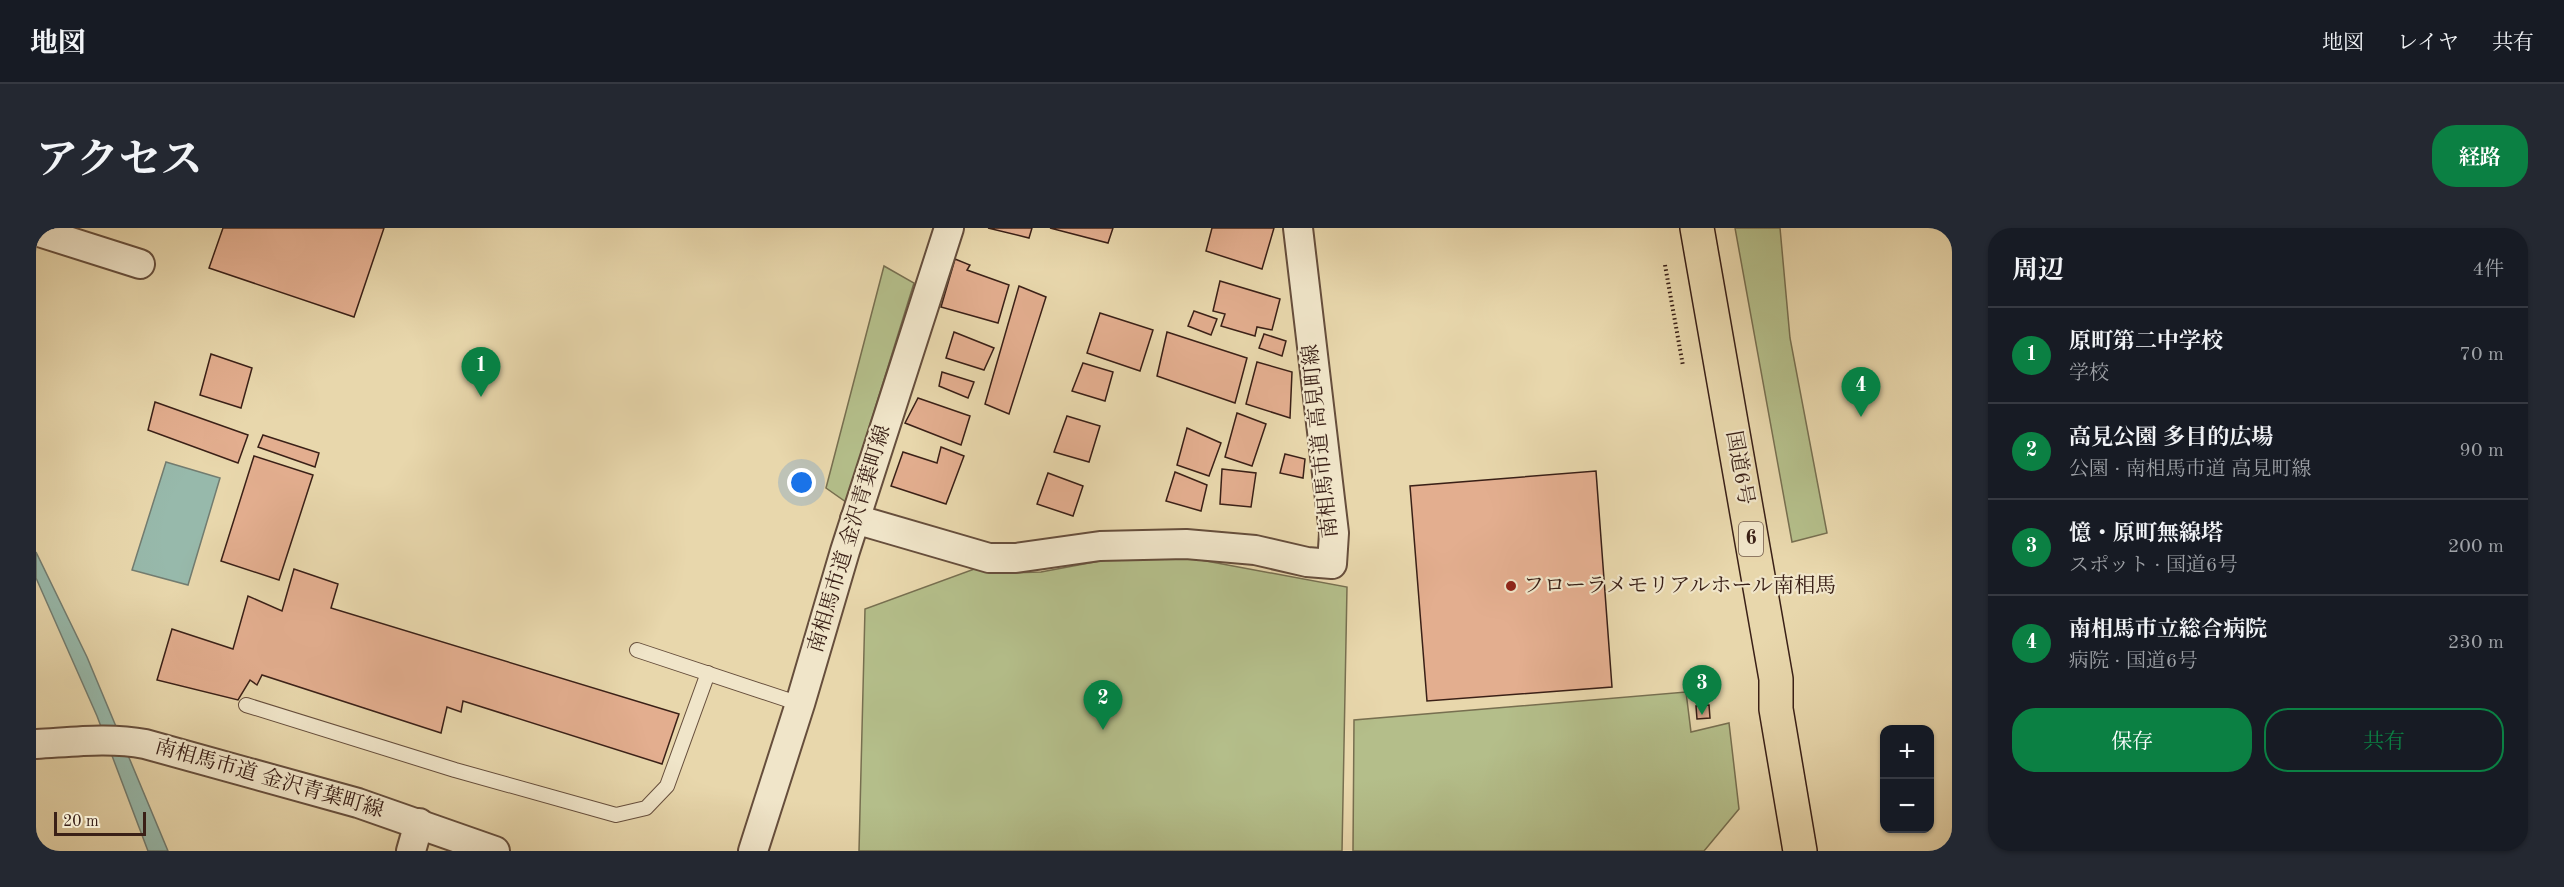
<!DOCTYPE html>
<html lang="ja">
<meta charset="utf-8">
<style>
body{margin:0;font-family:"Old Standard TT","Noto Serif JP",serif;background:#242831;color:#f1f3f6}
.controls{position:absolute;right:18px;bottom:18px;display:grid;overflow:hidden;border-radius:12px;box-shadow:0 2px 4px #0004}
.controls button{width:54px;height:54px;display:grid;place-items:center;padding:0;border:0;border-bottom:2px solid #363941;background:#171b24;color:#f1f3f6;font:30px sans-serif}
.scale{position:absolute;left:18px;bottom:15px;width:92px;box-sizing:border-box;padding-left:6px;border:3px solid #3a2017;border-top:0;font-size:16px;line-height:21px;white-space:nowrap;color:#3a2017;-webkit-text-stroke:4px #f0e5c9;paint-order:stroke}
.you{position:absolute;left:766px;top:255px;width:21px;height:21px;margin:-15px;border:4px solid #fff;border-radius:50%;background:#1a73e8;box-shadow:0 0 0 9px #1a73e833}
.badge{display:grid;place-items:center;width:39px;height:39px;border-radius:50%;background:#0b8043;color:#fff;font-size:20px;font-weight:700}
.pin{position:absolute;translate:-50% -50px;filter:drop-shadow(0 2px 3px #0008)}
.pin::after{content:'';position:absolute;top:32px;width:21px;height:18px;background:inherit;clip-path:polygon(0 0,100% 0,50% 100%)}
.list{margin:0;padding:0;list-style:none}
h2{display:flex;justify-content:space-between;align-items:center;height:78px;margin:0;padding:0 24px;font-size:26px}
h2 small{font-size:20px;font-weight:400;color:#9ea1a6}
.list li{display:grid;grid-template-columns:39px 1fr auto;gap:18px;align-items:center;box-sizing:border-box;height:96px;padding:0 24px;border-top:2px solid #363941}
.list b{display:block;font-size:22px;white-space:nowrap}
.list p{margin:0;font-size:20px;white-space:nowrap;color:#9ea1a6}
.list em{font-size:20px;font-style:normal;color:#9ea1a6}
.actions{display:flex;gap:12px;padding:18px 24px}
.actions a{flex:1;padding:14px 0;border:2px solid #0b8043;border-radius:24px;text-align:center;font-size:21px;color:#0b8043}
.actions .main{background:#0b8043;color:#fff}
.map{position:relative;flex:none;width:1916px;height:623px;overflow:hidden;border-radius:24px}
header{display:flex;align-items:center;gap:36px;box-sizing:border-box;height:84px;padding:0 30px;background:#171b24;border-bottom:2px solid #363941}
header strong{font-size:28px}
nav{display:flex;gap:33px;margin-inline-start:auto;font-size:21px}
.intro{display:flex;align-items:center;justify-content:space-between;box-sizing:border-box;height:144px;padding:0 36px}
h1{margin:0;font-size:42px}
.button{padding:15px 27px;border-radius:24px;background:#0b8043;color:#fff;font-size:21px;font-weight:700}
main{display:flex;gap:36px;padding:0 36px}
aside{flex:1;background:#171b24;border-radius:24px;box-shadow:0 2px 4px #0004}
.map>svg:first-child{display:block}
.green{fill:#b4be8a;stroke:#776f50;stroke-width:1.5}
.water{fill:#97b9ab;stroke:#727c70;stroke-width:1.5}
.building{fill:#e3ae8f;stroke:#3a2017;stroke-width:1.5}
.lines{fill:none;stroke-linecap:round;stroke-linejoin:round}
.lane-casing{stroke:#664e3c;stroke-width:16}
.street-casing{stroke:#664e3c;stroke-width:32}
.highway-casing{stroke:#3a2017;stroke-width:36}
.path{stroke:#3a2017;stroke-width:4;stroke-dasharray:1.5 3;stroke-linecap:butt}
.lane{stroke:#f0e5c9;stroke-width:14}
.street{stroke:#f0e5c9;stroke-width:28}
.highway{stroke:#e8d7ac;stroke-width:33}
.poi-dot{fill:#8f2418;stroke:#f0e5c9;stroke-width:2}
.labels{text-anchor:middle;dominant-baseline:central;stroke-width:4.5;stroke-linejoin:round;paint-order:stroke}
.shield{fill:#f0e5c9;stroke:#715b4c;stroke-width:1.5}
.shield-label{font-size:20px;font-weight:bold;fill:#3a2017}
.street-label{font-size:21px;fill:#3a2017;stroke:#f0e5c9}
.poi-label{font-size:21px;fill:#3a2017;stroke:#f0e5c9;text-anchor:start}
</style>
<header>
<strong>地図</strong>
<nav><a>地図</a><a>レイヤ</a><a>共有</a></nav>
</header>
<div class="intro"><h1>アクセス</h1><a class="button">経路</a></div>
<main>
<div class="map">
<svg width="1916" height="623" viewBox="0 0 1916 623">
<rect width="100%" height="100%" fill="#e8d7ac"/>
<filter id="stains"><feTurbulence type="fractalNoise" baseFrequency=".00333" numOctaves="4"/><feColorMatrix values="0 0 0 0 .2 0 0 0 0 .09 0 0 0 0 .02 0 0 0 .5 -.17"/></filter>
<radialGradient id="worn" r=".72"><stop offset=".6" stop-color="#630" stop-opacity="0"/><stop offset="1" stop-color="#630" stop-opacity=".3"/></radialGradient>
<g class="green">
<polygon points="1699,0 1744,0 1754,110 1791,305 1756,314"/>
<polygon points="848,38 878,55 810,274 790,260"/>
<polygon points="1080,330 1154,330 1311,359 1306,623 823,623 829,381 941,340 969,345 1005,344"/>
<polygon points="1650,464 1655,504 1693,495 1703,581 1668,623 1317,623 1318,492"/>
</g>
<g class="water">
<polygon points="130,234 184,250 152,357 96,342"/>
<polygon points="0,324 51,429 132,623 112,623 61,488 0,350"/>
</g>
<g class="building">
<polygon points="187,0 348,0 318,89 173,40"/>
<polygon points="952,0 996,0 993,10"/>
<polygon points="1014,0 1077,0 1072,15"/>
<polygon points="1176,0 1238,0 1226,41 1170,23"/>
<polygon points="919,31 934,37 931,42 973,57 962,95 905,79"/>
<polygon points="1184,53 1244,71 1236,102 1221,99 1219,108 1185,98 1189,86 1177,83"/>
<polygon points="983,58 1010,69 973,186 949,176"/>
<polygon points="1158,83 1181,91 1175,107 1152,98"/>
<polygon points="1064,85 1117,102 1104,143 1051,125"/>
<polygon points="918,104 958,120 948,142 910,130"/>
<polygon points="1131,104 1211,130 1199,175 1121,148"/>
<polygon points="1228,106 1250,113 1246,128 1223,120"/>
<polygon points="175,126 216,140 205,180 164,167"/>
<polygon points="1221,134 1256,144 1254,190 1210,176"/>
<polygon points="1047,135 1077,144 1069,173 1036,163"/>
<polygon points="906,144 938,154 932,170 903,158"/>
<polygon points="882,170 934,188 925,217 869,195"/>
<polygon points="119,174 212,207 202,235 112,202"/>
<polygon points="1201,185 1230,196 1216,238 1189,229"/>
<polygon points="1031,188 1064,198 1053,234 1018,224"/>
<polygon points="1151,200 1185,215 1173,248 1141,237"/>
<polygon points="227,207 283,225 279,239 222,219"/>
<polygon points="905,219 928,228 910,276 855,258 867,224 901,235"/>
<polygon points="1249,226 1269,231 1267,250 1244,245"/>
<polygon points="218,228 277,247 243,352 185,333"/>
<polygon points="1186,241 1220,245 1215,279 1184,276"/>
<polygon points="1560,243 1576,459 1391,473 1374,258"/>
<polygon points="1139,244 1171,257 1165,283 1130,273"/>
<polygon points="1012,245 1047,258 1037,288 1001,276"/>
<polygon points="258,341 302,356 295,380 643,486 626,536 427,473 425,484 411,479 405,505 226,447 221,457 214,452 202,472 121,452 136,401 197,421 212,368 246,383"/>
<polygon points="1673,477 1674,490 1661,491 1660,478"/>
</g>
<g class="lines">
<g class="lane-casing">
<g id="lane">
<polyline points="601,422 764,476"/>
<polyline points="210,477 419,542 580,587 610,580 631,558 672,445"/>
</g>
</g>
<g class="street-casing">
<g id="street">
<polyline points="0,3 104,36"/>
<polyline points="819,291 953,330 980,330 1064,318 1150,316 1219,322 1271,334 1296,336 1298,305 1262,0"/>
<path d="M 0,516 C 36,514 74,509 109,516 L 322,575 L 459,623"/>
<polyline points="375,623 383,595"/>
<polyline points="717,623 764,476 809,323 913,0"/>
</g>
</g>
<g class="highway-casing">
<polyline id="highway" points="1661,0 1740,451 1740,481 1764,623"/>
</g>
<polyline class="path" points="1629,37 1647,138"/>
<use href="#lane" class="lane"/>
<use href="#street" class="street"/>
<use href="#highway" class="highway"/>
</g>
<circle class="poi-dot" cx="1475" cy="358" r="6"/>
<g class="labels">
<rect class="shield" x="1703" y="294" width="24" height="34" rx="4.5"/>
<g class="shield-label">
<text x="1715" y="311">6</text>
</g>
<g class="street-label">
<text transform="translate(1285 213) rotate(-96)">南相馬市道 高見町線</text>
<text transform="translate(1703 240) rotate(80)">国道6号</text>
<text transform="translate(814 311) rotate(-73)">南相馬市道 金沢青葉町線</text>
<text transform="translate(233 551) rotate(16)">南相馬市道 金沢青葉町線</text>
</g>
<g class="poi-label">
<text x="1487" y="358">フローラメモリアルホール南相馬</text>
</g>
</g>
<rect width="100%" height="100%" filter="url(#stains)"/>
<rect width="100%" height="100%" fill="url(#worn)"/>
</svg>
<div class="controls">
<button>+</button>
<button>−</button>
</div>
<div class="scale">20 m</div>
<div class="you"></div>
<div class="pin badge" style="left:445px;top:169px">1</div>
<div class="pin badge" style="left:1067px;top:502px">2</div>
<div class="pin badge" style="left:1666px;top:487px">3</div>
<div class="pin badge" style="left:1825px;top:189px">4</div>
</div>
<aside>
<h2>周辺<small>4件</small></h2>
<ul class="list">
<li><span class="badge">1</span><div><b>原町第二中学校</b><p>学校</p></div><em>70 m</em></li>
<li><span class="badge">2</span><div><b>高見公園 多目的広場</b><p>公園 · 南相馬市道 高見町線</p></div><em>90 m</em></li>
<li><span class="badge">3</span><div><b>憶・原町無線塔</b><p>スポット · 国道6号</p></div><em>200 m</em></li>
<li><span class="badge">4</span><div><b>南相馬市立総合病院</b><p>病院 · 国道6号</p></div><em>230 m</em></li>
</ul>
<div class="actions"><a class="main">保存</a><a>共有</a></div>
</aside>
</main>
